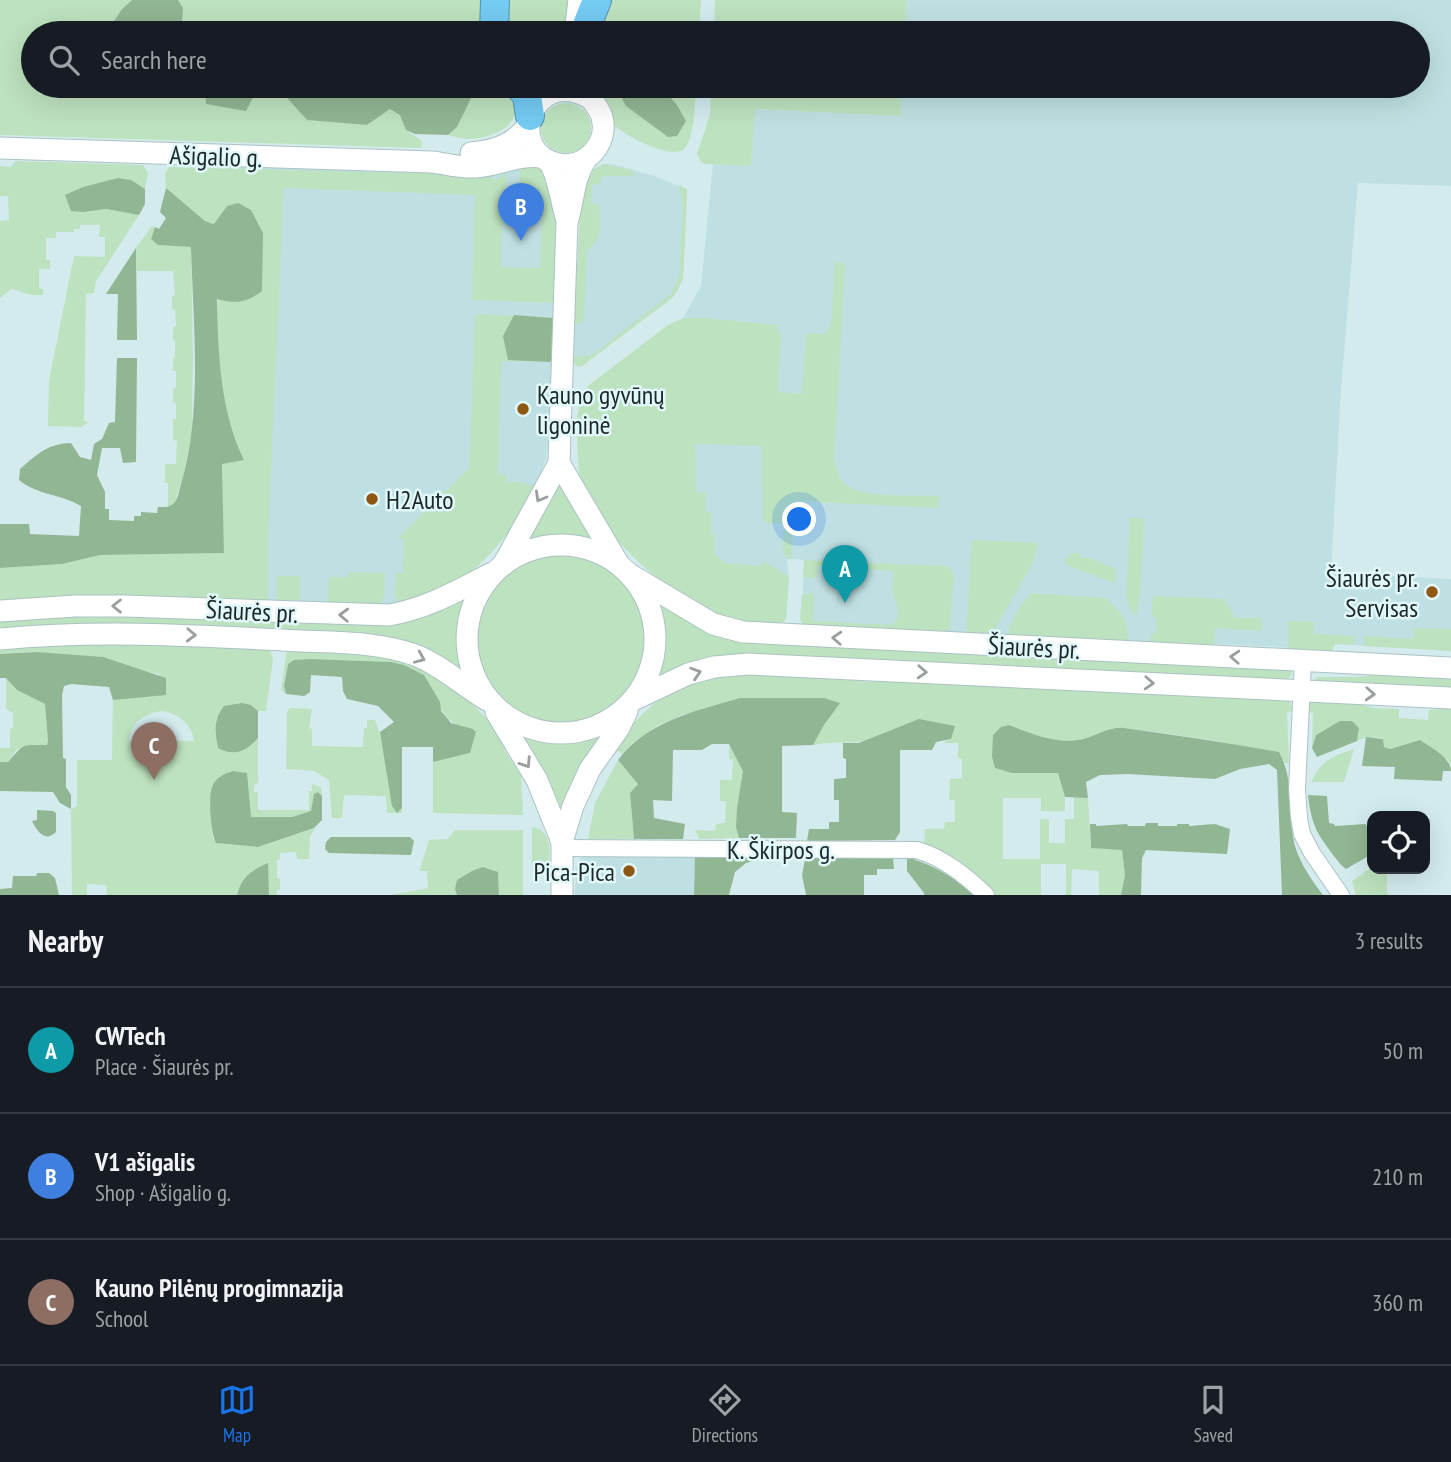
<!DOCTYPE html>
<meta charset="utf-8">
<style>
body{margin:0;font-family:"PT Sans Narrow",sans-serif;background:#242831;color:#f1f3f6}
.controls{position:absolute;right:21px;bottom:21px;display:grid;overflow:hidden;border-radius:14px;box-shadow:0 7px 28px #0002}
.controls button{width:63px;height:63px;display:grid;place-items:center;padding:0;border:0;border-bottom:2px solid #363941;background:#171b24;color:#f1f3f6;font:35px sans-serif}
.you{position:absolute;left:800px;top:520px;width:24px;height:24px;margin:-18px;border:5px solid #fff;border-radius:50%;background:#1a73e8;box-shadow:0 0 0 10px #1a73e833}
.badge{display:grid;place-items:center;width:46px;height:46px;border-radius:50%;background:#1a73e8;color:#fff;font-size:23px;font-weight:700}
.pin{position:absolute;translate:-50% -58px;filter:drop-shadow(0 2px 4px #0008)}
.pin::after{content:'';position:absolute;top:37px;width:24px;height:21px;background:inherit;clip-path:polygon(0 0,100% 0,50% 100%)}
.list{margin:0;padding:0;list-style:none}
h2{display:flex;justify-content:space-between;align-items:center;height:91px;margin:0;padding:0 28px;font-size:30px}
h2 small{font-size:23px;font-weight:400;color:#9ea1a6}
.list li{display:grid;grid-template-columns:46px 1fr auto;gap:21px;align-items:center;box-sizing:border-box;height:126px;padding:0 28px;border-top:2px solid #363941}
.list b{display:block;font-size:26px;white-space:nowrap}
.list p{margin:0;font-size:23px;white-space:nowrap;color:#9ea1a6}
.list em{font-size:23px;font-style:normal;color:#9ea1a6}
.icon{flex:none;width:38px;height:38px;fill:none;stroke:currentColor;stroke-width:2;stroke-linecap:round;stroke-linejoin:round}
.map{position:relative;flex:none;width:1451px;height:895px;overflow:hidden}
.search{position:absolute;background:#171b24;box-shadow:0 7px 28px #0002;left:21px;right:21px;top:21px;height:77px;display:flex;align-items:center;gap:18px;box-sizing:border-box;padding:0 24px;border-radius:38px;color:#9ea1a6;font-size:26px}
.sheet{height:469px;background:#171b24}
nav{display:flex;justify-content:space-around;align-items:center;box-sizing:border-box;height:98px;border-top:2px solid #363941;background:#171b24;font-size:19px;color:#9ea1a6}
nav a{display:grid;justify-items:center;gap:4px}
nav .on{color:#1a73e8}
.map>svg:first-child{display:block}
.built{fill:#bfe0e2}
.green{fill:#bde2bf;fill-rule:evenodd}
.forest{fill:#91b693}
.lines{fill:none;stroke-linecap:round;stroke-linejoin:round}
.street-casing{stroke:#abc2c4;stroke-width:18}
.secondary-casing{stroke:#abc2c4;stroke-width:23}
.highway-casing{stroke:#5692ac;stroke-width:30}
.street{stroke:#fff;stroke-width:16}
.secondary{stroke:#fff;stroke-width:21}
.highway{stroke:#74cbf4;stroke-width:28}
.oneway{stroke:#9a9e9e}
.poi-dot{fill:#905613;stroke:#e0f8fa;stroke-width:2.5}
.labels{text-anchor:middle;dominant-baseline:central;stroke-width:5;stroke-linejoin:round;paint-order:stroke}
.street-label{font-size:26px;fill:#1e2727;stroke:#e0f8fa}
.poi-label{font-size:26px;fill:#1e2727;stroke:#e0f8fa;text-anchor:start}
</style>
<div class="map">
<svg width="1451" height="895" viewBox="0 0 1451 895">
<rect width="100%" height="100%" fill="#d3ebed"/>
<g class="built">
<polygon points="907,0 1451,0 1451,186 1358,183 1341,388 1331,573 1451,579 1451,651 1335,644 1330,654 1299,652 1284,647 1219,644 1182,647 802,624 804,560 791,559 787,560 789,577 786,619 718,619 684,432 704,318 683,318 701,286 713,164 751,166 754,109 900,116 902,86 1418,86 1418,33 905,33"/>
<polygon points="531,161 556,206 556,270 549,434 546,458 536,487 505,536 472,571 400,604 361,608 330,602 256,599 214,209 215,163"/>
<polygon points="603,164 612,164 651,175 687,189 683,278 678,290 672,298 578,368 574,362 574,325 585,183 591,171"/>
<polygon points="695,854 694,895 575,895 576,868 582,856"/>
</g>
<g class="green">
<polygon points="0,0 132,0 122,9 106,33 33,33 33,86 119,86 121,89 163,90 162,86 204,86 206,104 254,94 259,86 280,86 288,99 307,120 367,125 390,109 401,115 406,130 422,141 421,148 0,135"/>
<polygon points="178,0 487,0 486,33 164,33 182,23 183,8"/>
<polygon points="502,0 570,0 568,33 502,33"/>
<polygon points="606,0 701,0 699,33 593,33"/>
<polygon points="715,0 907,0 905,33 714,33"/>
<path d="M 477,86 L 509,86 L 514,91 L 508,96 C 531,124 489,140 465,139 C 460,138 454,137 448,135 L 457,127 Z"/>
<path d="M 590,86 L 618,86 L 617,89 L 677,105 L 661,86 L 696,86 C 695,101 695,137 684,149 C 672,161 621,134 612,123 C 603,112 597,98 590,86 Z"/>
<polygon points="711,86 902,86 900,116 755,109 751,166 705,164 701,162 697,154 710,115"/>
<circle cx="566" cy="128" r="25"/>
<path d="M 16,161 L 143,165 L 148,173 L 145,189 C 121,173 109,182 82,187 L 83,212 L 106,209 L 139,215 L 96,281 L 94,293 L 86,294 L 84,421 L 88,422 L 81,427 L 48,426 L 49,381 L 74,256 L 105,257 L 105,237 L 99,237 L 100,225 L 80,225 L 80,229 L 74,229 L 74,232 L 56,232 L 56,238 L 46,238 L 46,260 L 50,260 L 50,269 L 39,269 L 39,288 L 43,289 L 43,295 L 32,295 L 12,289 L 0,298 L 0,221 L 9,220 L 8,196 L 0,196 L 0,166 L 11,167 Z"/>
<path d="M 603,164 L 633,170 L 633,176 L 602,176 L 600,184 L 592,185 L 591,203 L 599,205 C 600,223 603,240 587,250 L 584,321 L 574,325 L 581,195 L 591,171 Z"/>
<path d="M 520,166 L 545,168 L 556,206 L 555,303 L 472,300 L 475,195 L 284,188 L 268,535 L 268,600 L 0,604 L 0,568 L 62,564 L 100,555 L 224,553 L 222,464 L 243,460 C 206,381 217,289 227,206 L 214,224 L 205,221 L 166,188 L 165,174 L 169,167 L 488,175 L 495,179 L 501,178 L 502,170 L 506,176 L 507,196 L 502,197 L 501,267 L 540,268 L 542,197 L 520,196 Z"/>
<polygon points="679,185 687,189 687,195 683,278 678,290 672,298 582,366 575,366 574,357 592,355 671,294 679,277 683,205"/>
<polygon points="152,226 155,227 151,239 158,245 191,247 193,355 192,432 184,473 175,502 168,507 168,483 165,483 165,464 176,464 177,441 173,440 173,419 176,419 176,403 173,402 173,389 176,388 176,371 173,371 173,358 175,358 175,341 173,340 173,327 176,326 175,310 172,309 172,296 175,295 173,271 137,271 136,248"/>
<path d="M 835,262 L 843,263 L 845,268 L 834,458 C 836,466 837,476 844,483 C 859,499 917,495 940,496 L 938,508 L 795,501 L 791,559 L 787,559 L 783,549 L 783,524 L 767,523 L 763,518 L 762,446 L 695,444 L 696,492 L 706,493 L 706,512 L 711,512 L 711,535 L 715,535 L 715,554 L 724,563 L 762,566 L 763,561 L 765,562 L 789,577 L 786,619 L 779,626 C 762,624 731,624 716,618 C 672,597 605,538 585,494 C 577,475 578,456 577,436 C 577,416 577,401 589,385 L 668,325 L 683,318 L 704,318 L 778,325 L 778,332 L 781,334 L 778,392 L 802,394 L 806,333 L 824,334 L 831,325 Z"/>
<path d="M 478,314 L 553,318 L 551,362 L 501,361 L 498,474 L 506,475 L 507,482 L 521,482 L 536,487 C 518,523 488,565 451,585 C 436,594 417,598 400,604 L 395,597 L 396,573 L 403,573 L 404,539 L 398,538 L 469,468 L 475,315 Z"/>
<polygon points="559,475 596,542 563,535 524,541"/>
<polygon points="1130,518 1144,519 1140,595 1136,617 1129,606 1126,595"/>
<polygon points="972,540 1038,543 1034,561 990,637 972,636 966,630"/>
<polygon points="1070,553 1080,553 1080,557 1089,558 1116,569 1115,583 1069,566 1065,563 1065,558 1070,558"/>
<circle cx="561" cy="639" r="86"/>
<path d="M 804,560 L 946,566 L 952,570 L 954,576 L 949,630 L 945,633 L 806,628 L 800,620 L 802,595 L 814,593 L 813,621 L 892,625 C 903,613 897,607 893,594 C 891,587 893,578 894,571 L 818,566 L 817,578 L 803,577 Z"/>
<polygon points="349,572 385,573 384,596 380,606 361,608 327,602 329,577 348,577"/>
<rect x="276" y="576" width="24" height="24"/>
<path d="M 468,593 C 458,623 453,647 465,676 L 417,648 L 0,631 L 0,618 L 64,613 L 371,623 Z"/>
<path d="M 1031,593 L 1105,598 C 1121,609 1130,625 1128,644 L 1011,639 L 1008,630 L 1017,611 Z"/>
<path d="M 1153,596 L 1224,599 L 1235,618 L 1261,618 L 1261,631 L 1215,628 L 1214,644 C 1195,646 1167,651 1150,641 L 1151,634 L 1156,632 L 1156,618 L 1151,616 Z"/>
<path d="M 655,600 L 700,627 L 1291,670 L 1292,674 L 1286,681 L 768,657 L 653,687 C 665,650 666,636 655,600 Z"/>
<polygon points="1288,621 1314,622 1314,634 1354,636 1354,645 1335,644 1330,654 1299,652 1288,649"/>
<polygon points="1414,628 1451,629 1451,651 1364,646 1364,636 1413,639"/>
<path d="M 57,643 L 267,646 L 273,658 L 266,711 L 258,711 L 252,705 L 251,746 L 258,738 L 258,783 L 254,784 L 254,792 L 258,792 L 258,810 L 309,810 L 309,791 L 312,791 L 312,784 L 321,787 L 322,796 L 318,792 L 312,811 L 292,817 L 211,820 L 213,838 L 216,843 L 258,847 L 315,828 L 310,836 L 309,859 L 297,859 L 296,852 L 280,853 L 280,859 L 277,860 L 277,878 L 280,879 L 280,890 L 277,890 L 277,895 L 269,895 L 267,864 C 251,870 241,877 237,895 L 107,895 L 106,885 L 87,884 L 87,895 L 72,895 L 71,809 L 77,806 L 77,760 L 112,760 L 113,700 L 119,698 L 160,674 L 38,652 L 0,654 L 0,646 ZM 161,711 C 177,712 192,724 194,741 L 129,741 C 130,723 144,714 161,711 Z"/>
<path d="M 287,650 L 371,653 L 428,669 L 469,701 L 504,736 L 510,746 L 504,750 L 521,775 L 523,815 L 433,813 L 433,762 L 470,753 L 476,732 L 473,729 C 444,725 442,710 430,687 C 428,683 426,677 422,674 C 400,659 338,661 310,659 L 294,660 L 288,664 L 284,686 L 286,694 L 281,690 Z"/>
<path d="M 736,672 L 871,682 L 896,679 L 1289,699 L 1293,711 L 1287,712 L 1289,763 L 1285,763 L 1279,752 C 1228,743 1176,734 1124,728 C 1110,726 1096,736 1082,739 C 1057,745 1032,734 1009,725 L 1012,773 L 1058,773 L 1065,797 L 1065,811 L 1041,811 L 1041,798 L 1003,798 L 1003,859 L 1040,859 L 1040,819 L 1049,819 L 1049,843 L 1065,843 L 1065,819 L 1074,819 L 1074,797 L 1088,798 L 1091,848 L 1122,849 L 1125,875 L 1121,895 L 1099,895 L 1099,871 L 1072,869 L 1071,895 L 1066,895 L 1066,864 L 1041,864 L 1041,895 L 994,895 L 955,860 L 924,844 L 925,829 L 944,829 L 945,822 L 955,822 L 955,800 L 949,800 L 950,779 L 962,778 L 962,759 L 958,758 L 958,743 L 942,743 L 951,739 L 826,743 L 813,745 L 824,725 L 839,703 L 684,714 L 657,726 L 633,743 L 622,754 L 615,749 C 631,722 659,695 688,682 C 702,676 721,675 736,672 Z"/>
<polygon points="1383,673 1451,676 1451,690 1315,682 1314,680 1318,677 1357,677"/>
<polygon points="6,678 17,690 45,704 48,741 47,745 17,749 8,762 0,762 0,748 10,748 10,729 13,728 13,713 6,709"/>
<polygon points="1315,699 1343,699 1373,708 1399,709 1399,718 1428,720 1429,710 1451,708 1451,765 1447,759 1412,742 1390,749 1384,747 1383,738 1366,737 1357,741 1359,728 1340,721 1316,735 1312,748 1313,713 1308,712 1308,705"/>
<path d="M 290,708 L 312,709 L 309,728 L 312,729 L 312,746 L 363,747 L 364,728 L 367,728 L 367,720 L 375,720 C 387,749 387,782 397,812 L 402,808 L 402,813 L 387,813 L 386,796 L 344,795 L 342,818 L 332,818 L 329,780 L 314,771 L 286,769 L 287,712 Z"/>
<path d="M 510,731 C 543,744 570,744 604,735 L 559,813 Z"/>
<polygon points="729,744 744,771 737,808 736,827 739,838 699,839 695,830 715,831 716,824 725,823 726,801 720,801 720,780 732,780 733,760 729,759"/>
<path d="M 1354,749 L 1344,782 L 1311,782 C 1322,760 1331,757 1354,749 Z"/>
<polygon points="618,760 638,784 630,793 634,839 588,839 595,803"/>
<path d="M 532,827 C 554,831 549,853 549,870 L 532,870 Z"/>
<polygon points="455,830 523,830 523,895 499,895 498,872 455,889 457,895 391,895 428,888 427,871 420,871 420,869 429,840 448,839"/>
<polygon points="1372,867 1389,869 1389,873 1387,874 1387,892 1389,895 1356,895 1352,881"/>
</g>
<g class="forest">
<polygon points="132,0 178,0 183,8 182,23 164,33 106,33 122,9"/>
<polygon points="204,86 259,86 246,111 206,104"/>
<polygon points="280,86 477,86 457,127 448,135 415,134 406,130 400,115 390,109 367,125 307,120 288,99"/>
<polygon points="618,86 661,86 677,105 686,121 677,136 668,137 626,106 617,89"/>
<polygon points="118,178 131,180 145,189 145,204 139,215 106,209 83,212 71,211 65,195 83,187"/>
<path d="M 166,188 L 205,221 L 214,224 L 227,206 L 238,203 L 251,210 L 263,233 L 262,291 C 246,303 235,304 217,299 C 218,353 220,411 244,460 L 222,464 L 224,553 L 100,555 L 62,564 L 0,568 L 0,524 L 29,524 L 30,534 L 79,536 L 81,506 C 61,494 37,495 19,480 L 20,469 C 38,454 46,444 71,443 L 80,457 L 91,460 L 94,444 L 102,439 L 109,423 L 115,422 L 117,358 L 137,358 L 136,462 L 123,463 L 120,448 L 102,448 L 97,475 L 105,492 L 105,509 L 109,509 L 109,520 L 134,521 L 134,516 L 141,516 L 141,512 L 157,513 L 158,507 C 163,507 168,508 173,504 C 178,500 179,491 181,484 C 203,411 193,323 191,247 L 158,245 L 151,239 L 155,227 L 159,229 L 166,218 L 160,212 Z"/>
<polygon points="136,248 137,340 117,340 118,294 106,294"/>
<polygon points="514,315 553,318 551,362 508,360 503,336"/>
<path d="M 37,652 L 103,657 L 166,678 L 166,695 L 113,700 L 109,687 L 71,684 L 64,686 L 62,695 L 63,758 L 66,759 L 66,787 L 71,795 L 71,809 L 60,803 L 53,792 L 0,791 L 0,762 L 8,762 C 25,743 20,745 47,745 L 48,741 L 45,704 L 17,690 L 6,678 L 0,678 L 0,654 Z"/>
<polygon points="310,659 391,662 404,665 424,675 440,702 441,711 451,723 473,729 476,732 470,753 433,762 433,747 402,747 402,808 397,813 392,806 380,732 394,722 378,706 347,699 343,691 342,677 311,675 310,692 304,696 286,694 284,686 288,664 294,660"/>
<path d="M 740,698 L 824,698 L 840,703 L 824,725 L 813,745 L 782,746 L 782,812 L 797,813 L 796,838 L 739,838 L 736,827 L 737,808 L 743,771 L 729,744 L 712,744 L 702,750 L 673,750 L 672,801 L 653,800 L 654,818 L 685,824 L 683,839 L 634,839 L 630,793 L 638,784 L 618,760 C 647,721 696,711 740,698 Z"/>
<path d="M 242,703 L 251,705 L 258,711 L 258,738 C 247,751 234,757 218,748 C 215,732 213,720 224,706 Z"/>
<polygon points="919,719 955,726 951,739 936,742 932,750 900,750 900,832 895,840 807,841 809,829 829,829 829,822 839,822 839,800 834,800 834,779 846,778 846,759 843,758 843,743 859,743"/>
<polygon points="1340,721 1352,721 1359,728 1357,741 1317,757 1312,748 1316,735"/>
<path d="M 1009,725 C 1032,734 1058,745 1083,739 C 1096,736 1110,726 1124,728 C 1176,735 1228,743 1279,752 C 1294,779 1288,808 1293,837 C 1296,858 1311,879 1323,895 L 1282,895 L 1277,770 L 1269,764 L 1240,769 L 1215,779 L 1128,774 L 1100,775 L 1086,782 L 1088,798 L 1065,797 L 1058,773 L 1012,773 L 995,768 L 992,757 L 993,735 L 1001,727 Z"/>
<path d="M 1366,737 L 1383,739 L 1384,747 L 1390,749 L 1420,740 C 1431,748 1450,756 1451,771 L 1443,771 L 1442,781 L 1394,779 L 1395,767 L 1362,766 Z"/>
<path d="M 233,771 L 247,773 L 251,817 L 292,817 L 311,811 L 314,794 L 318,792 L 322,796 L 322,820 L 314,828 L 258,847 L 216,843 C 211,834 208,798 212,787 C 216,777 224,774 233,771 Z"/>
<path d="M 1308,795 L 1327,796 L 1329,823 L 1334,824 L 1335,826 L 1366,824 L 1366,826 L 1372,826 L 1372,854 L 1346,869 L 1341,865 C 1320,837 1312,831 1308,795 Z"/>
<path d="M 37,810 L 53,811 L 56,813 L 56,832 C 45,843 37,831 32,821 L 37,820 Z"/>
<polygon points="1146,823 1158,823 1158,826 1177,826 1177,824 1189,824 1189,826 1215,824 1230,829 1227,854 1146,850 1142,858 1141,895 1121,895 1125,875 1122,850 1091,848 1090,824 1096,824 1096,826 1127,824 1128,826 1145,826"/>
<polygon points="331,837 410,837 414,841 411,855 329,853 325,849 326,842"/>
<polygon points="695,854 784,854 746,863 735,872 729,895 694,895"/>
<polygon points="806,855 893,857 894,869 877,869 877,875 864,875 864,895 806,895 802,875"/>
<path d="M 907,857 C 933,865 953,876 973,895 L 924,895 L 924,893 L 907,871 Z"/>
<path d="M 268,863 L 269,895 L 237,895 C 241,877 252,870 268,863 Z"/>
<polygon points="483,867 498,872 499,895 457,895 455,889 457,880 472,871"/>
<polygon points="37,873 49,873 55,878 59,895 0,895 0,889 12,888 13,876 36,876"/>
</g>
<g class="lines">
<g class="street-casing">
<g id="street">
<polyline points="1303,661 1297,789 1299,818 1302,834 1312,853 1341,895"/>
<path d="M 562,848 L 917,850 C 944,858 966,876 986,895"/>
</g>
</g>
<g class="secondary-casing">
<g id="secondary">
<polyline points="575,33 579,0"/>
<path d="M 582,86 C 588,97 598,105 602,117 C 609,143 586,169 559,164 C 504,154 531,66 588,97"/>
<path d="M 0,148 L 432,162 C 447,164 461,168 476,167 C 499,165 520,154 542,157"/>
<path d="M 471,153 C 495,151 515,144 529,124"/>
<path d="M 549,161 C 560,179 560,200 567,220"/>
<polyline points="559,463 618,563"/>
<circle cx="561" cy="639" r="94"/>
<path d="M 503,565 L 559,463 L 567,222 C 574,201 573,178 586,159"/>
<polyline points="631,575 713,624 743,632 1451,668"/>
<path d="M 0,611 L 75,606 L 125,606 L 389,615 C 426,609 457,591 490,574"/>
<path d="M 0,639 C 95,630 188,635 283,640 C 326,643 373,640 415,655 C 441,665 463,686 487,700"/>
<polyline points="633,700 688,674 714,667 748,664 1451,698"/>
<polyline points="496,712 537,780 562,842"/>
<polyline points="562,895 562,842 573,806 590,769 619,728 627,711"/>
</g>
</g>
<g class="highway-casing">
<g id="highway">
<polyline points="494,33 495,0"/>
<polyline points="584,33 597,0"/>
<polyline points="519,86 527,96 530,116"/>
</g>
</g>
<use href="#street" class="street"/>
<use href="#secondary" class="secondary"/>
<use href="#highway" class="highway"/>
</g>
<defs><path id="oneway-chevron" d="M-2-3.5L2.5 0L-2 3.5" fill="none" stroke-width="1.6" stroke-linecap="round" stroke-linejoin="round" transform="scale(1.75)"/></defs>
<g class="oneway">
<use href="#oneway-chevron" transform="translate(540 497) rotate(120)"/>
<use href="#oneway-chevron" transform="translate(117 606) rotate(180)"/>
<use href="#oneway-chevron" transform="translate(344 615) rotate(-178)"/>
<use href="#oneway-chevron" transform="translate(191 635) rotate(2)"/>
<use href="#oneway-chevron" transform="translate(837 638) rotate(-177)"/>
<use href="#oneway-chevron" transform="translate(1235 657) rotate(-177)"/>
<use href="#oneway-chevron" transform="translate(420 658) rotate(23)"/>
<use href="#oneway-chevron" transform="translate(922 672) rotate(3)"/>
<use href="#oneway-chevron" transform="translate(696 673) rotate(-18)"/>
<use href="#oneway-chevron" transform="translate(1149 683) rotate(3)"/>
<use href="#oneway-chevron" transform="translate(1370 694) rotate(3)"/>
<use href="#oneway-chevron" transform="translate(526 763) rotate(57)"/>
</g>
<g class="poi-dot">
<circle cx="523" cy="409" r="7"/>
<circle cx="372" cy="499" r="7"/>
<circle cx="1432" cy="592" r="7"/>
<circle cx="629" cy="871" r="7"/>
</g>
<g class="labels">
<g class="street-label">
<text transform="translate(216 156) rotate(2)">Ašigalio g.</text>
<text transform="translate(252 611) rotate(3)">Šiaurės pr.</text>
<text transform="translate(1034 647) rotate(3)">Šiaurės pr.</text>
<text x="781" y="849">K. Škirpos g.</text>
</g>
<g class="poi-label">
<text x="537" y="394">Kauno gyvūnų<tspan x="537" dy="30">ligoninė</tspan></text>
<text x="386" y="499">H2Auto</text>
<text x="1418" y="577" text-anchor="end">Šiaurės pr.<tspan x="1418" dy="30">Servisas</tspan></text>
<text x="615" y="871" text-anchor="end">Pica-Pica</text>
</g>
</g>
</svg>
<div class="controls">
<button><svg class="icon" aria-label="locate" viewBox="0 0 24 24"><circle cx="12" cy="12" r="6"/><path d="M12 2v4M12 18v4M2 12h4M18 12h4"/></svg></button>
</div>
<div class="you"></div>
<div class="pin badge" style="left:845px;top:603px;background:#0f9aa8">A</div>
<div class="pin badge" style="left:521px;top:241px;background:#3f7fe0">B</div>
<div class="pin badge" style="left:154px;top:780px;background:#8d6e63">C</div>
<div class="search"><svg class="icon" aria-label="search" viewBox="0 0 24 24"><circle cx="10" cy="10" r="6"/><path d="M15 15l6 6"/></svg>Search here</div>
</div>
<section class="sheet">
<h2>Nearby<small>3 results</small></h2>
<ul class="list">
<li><span class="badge" style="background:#0f9aa8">A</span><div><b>CWTech</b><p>Place · Šiaurės pr.</p></div><em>50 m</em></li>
<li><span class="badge" style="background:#3f7fe0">B</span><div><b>V1 ašigalis</b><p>Shop · Ašigalio g.</p></div><em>210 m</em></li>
<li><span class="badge" style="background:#8d6e63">C</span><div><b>Kauno Pilėnų progimnazija</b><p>School</p></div><em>360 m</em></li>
</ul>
</section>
<nav>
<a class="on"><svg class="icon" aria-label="map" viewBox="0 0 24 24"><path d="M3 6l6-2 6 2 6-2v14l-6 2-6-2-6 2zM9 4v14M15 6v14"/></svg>Map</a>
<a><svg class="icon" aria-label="directions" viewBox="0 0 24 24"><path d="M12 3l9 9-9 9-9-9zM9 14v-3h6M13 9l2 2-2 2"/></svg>Directions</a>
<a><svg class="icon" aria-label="saved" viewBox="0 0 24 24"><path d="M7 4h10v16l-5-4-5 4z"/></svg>Saved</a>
</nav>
